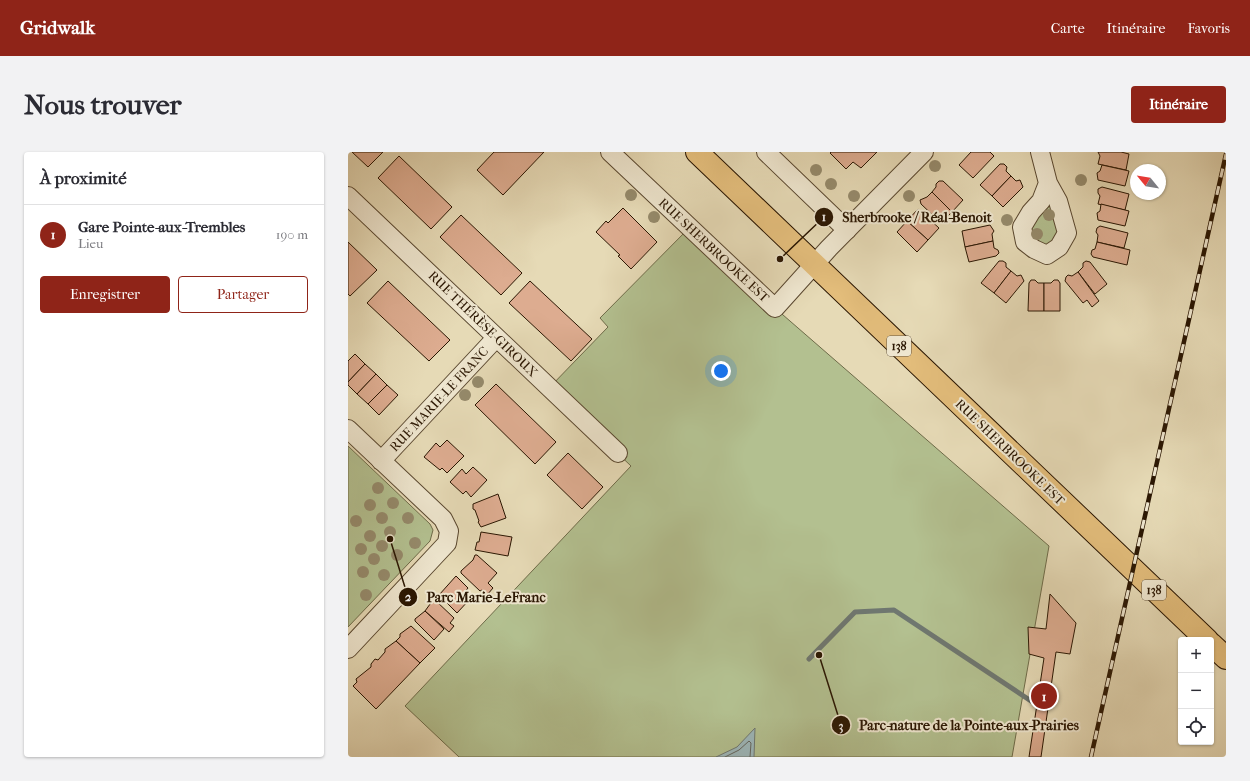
<!DOCTYPE html>
<html lang="fr">
<meta charset="utf-8">
<style>
body{margin:0;font-family:"IM FELL French Canon",serif;background:#f2f2f3;color:#2b2b33}
.controls{position:absolute;right:12px;bottom:12px;display:grid;overflow:hidden;border-radius:4px;box-shadow:0 1px 3px #0004}
.controls button{width:36px;height:36px;display:grid;place-items:center;padding:0;border:0;border-bottom:1px solid #e1e1e2;background:#fff;color:#2b2b33;font:20px sans-serif}
.compass{position:absolute;left:782px;top:12px;width:36px;height:36px;border-radius:50%;background:#fff;box-shadow:0 1px 3px #0004;rotate:300deg}
.you{position:absolute;left:373px;top:219px;width:14px;height:14px;margin:-10px;border:3px solid #fff;border-radius:50%;background:#1a73e8;box-shadow:0 0 0 6px #1a73e833}
.badge{display:grid;place-items:center;width:26px;height:26px;border-radius:50%;background:#8f2418;color:#fff;font-size:13px;font-weight:700}
.pin{position:absolute;translate:-50% -50%;border:2px solid #fff;box-shadow:0 1px 4px #0006}
.list{margin:0;padding:0;list-style:none}
h2{display:flex;justify-content:space-between;align-items:center;height:52px;margin:0;padding:0 16px;font-size:17px}
h2 small{font-size:13px;font-weight:400;color:#7c7c81}
.list li{display:grid;grid-template-columns:26px 1fr auto;gap:12px;align-items:center;box-sizing:border-box;height:60px;padding:0 16px;border-top:1px solid #e1e1e2}
.list b{display:block;font-size:15px;white-space:nowrap}
.list p{margin:0;font-size:13px;white-space:nowrap;color:#7c7c81}
.list em{font-size:13px;font-style:normal;color:#7c7c81}
.actions{display:flex;gap:8px;padding:12px 16px}
.actions a{flex:1;padding:9px 0;border:1px solid #8f2418;border-radius:4px;text-align:center;font-size:14px;color:#8f2418}
.actions .main{background:#8f2418;color:#fff}
.icon{flex:none;width:22px;height:22px;fill:none;stroke:currentColor;stroke-width:2;stroke-linecap:round;stroke-linejoin:round}
.map{position:relative;flex:none;width:878px;height:605px;overflow:hidden;border-radius:4px}
header{display:flex;align-items:center;gap:24px;box-sizing:border-box;height:56px;padding:0 20px;background:#8f2418;color:#fff}
header strong{font-size:19px}
nav{display:flex;gap:22px;margin-inline-start:auto;font-size:14px}
.intro{display:flex;align-items:center;justify-content:space-between;box-sizing:border-box;height:96px;padding:0 24px}
h1{margin:0;font-size:28px}
.button{padding:10px 18px;border-radius:4px;background:#8f2418;color:#fff;font-size:14px;font-weight:700}
main{display:flex;gap:24px;padding:0 24px}
aside{flex:1;background:#fff;border-radius:4px;box-shadow:0 1px 3px #0004}
.map>svg:first-child{display:block}
.green{fill:#b3c090;stroke:#6e6b49}
.water{fill:#9db7ba;stroke:#6f7770}
.lines{fill:none;stroke-linecap:round;stroke-linejoin:round}
.shore{stroke:#64665e;stroke-width:1}
.stream{stroke:#6f7770;stroke-width:5}
.building{fill:#ddac90;stroke:#2a1602}
.minor-casing{stroke:#59472f;stroke-width:20}
.major-casing{stroke:#2a1602;stroke-width:24}
.minor{stroke:#efe7d0;stroke-width:18}
.major{stroke:#e3bd7b;stroke-width:22}
.rail-casing{stroke:#2a1602;stroke-width:4.5}
.rail{stroke:#efe7d0;stroke-width:3;stroke-dasharray:9;stroke-linecap:butt}
.tree{fill:#958a6b}
.labels{text-anchor:middle;dominant-baseline:central;stroke-width:4;stroke-linejoin:round;paint-order:stroke}
.shield{fill:#efe7d0;stroke:#655540;stroke-width:1}
.shield-label{font-size:12px;font-weight:bold;fill:#2a1602}
.street-label{font-size:13px;fill:#2a1602;stroke:#efe7d0}
.leader{fill:none;stroke:#2a1602;stroke-width:1.5}
.callout-dot{fill:#2a1602;stroke:#efe7d0;stroke-width:1.5}
.mark-label{font-size:12px;text-anchor:middle;font-weight:bold;fill:#fff}
.callout-label{font-size:14px;text-anchor:middle;font-weight:bold;fill:#2a1602;stroke:#efe7d0;stroke-width:4;stroke-linejoin:round;paint-order:stroke}
</style>
<header>
<strong>Gridwalk</strong>
<nav><a>Carte</a><a>Itinéraire</a><a>Favoris</a></nav>
</header>
<div class="intro"><h1>Nous trouver</h1><a class="button">Itinéraire</a></div>
<main>
<aside>
<h2>À proximité<small></small></h2>
<ul class="list">
<li><span class="badge">1</span><div><b>Gare Pointe-aux-Trembles</b><p>Lieu</p></div><em>190 m</em></li>
</ul>
<div class="actions"><a class="main">Enregistrer</a><a>Partager</a></div>
</aside>
<div class="map">
<svg width="878" height="605" viewBox="0 0 878 605">
<rect width="100%" height="100%" fill="#e6dab6"/>
<filter id="stains"><feTurbulence type="fractalNoise" baseFrequency=".005" numOctaves="4"/><feColorMatrix values="0 0 0 0 .2 0 0 0 0 .09 0 0 0 0 .02 0 0 0 .5 -.17"/></filter>
<radialGradient id="worn" r=".72"><stop offset=".6" stop-color="#630" stop-opacity="0"/><stop offset="1" stop-color="#630" stop-opacity=".3"/></radialGradient>
<g class="green">
<polygon points="703,53 713,80 700,94 686,90 681,75 686,66"/>
<polygon points="342,75 427,156 701,394 664,605 111,605 57,554 283,314 201,236 260,175 252,166"/>
<polygon points="0,294 82,372 85,378 82,389 0,475"/>
</g>
<polygon class="water" points="407,576 406,605 368,605 389,595"/>
<g class="lines">
<polyline class="shore" points="377,605 391,598 401,589 403,591 402,605"/>
<polyline class="stream" points="461,507 507,460 546,458 683,549"/>
</g>
<g class="building">
<polygon points="4,0 35,0 20,15"/>
<polygon points="146,0 196,0 155,43 129,18"/>
<polygon points="483,0 529,0 513,16 505,10 498,17 482,1"/>
<polygon points="623,0 642,0 646,4 625,26 611,13"/>
<polygon points="750,0 773,0 781,2 778,18 750,12 752,4"/>
<polygon points="51,4 104,55 83,77 30,26"/>
<polygon points="652,12 656,12 659,15 658,19 663,24 644,44 632,33"/>
<polygon points="754,13 781,19 777,34 750,28 749,21 752,19"/>
<polygon points="663,24 668,29 672,28 675,35 655,55 644,44"/>
<polygon points="591,29 595,29 615,48 604,60 584,40 588,35 588,32"/>
<polygon points="754,35 781,42 777,58 750,52 752,44 750,41 750,37"/>
<polygon points="584,40 604,60 593,71 573,52 572,48 579,45"/>
<polygon points="753,52 781,59 777,74 750,68 749,61 752,59"/>
<polygon points="275,56 309,90 283,117 270,104 272,103 248,80 258,69 260,71"/>
<polygon points="570,57 591,76 580,88 559,69"/>
<polygon points="113,63 174,121 153,143 92,85"/>
<polygon points="559,69 580,88 569,100 549,80"/>
<polygon points="642,73 646,79 644,82 645,89 617,95 614,79"/>
<polygon points="752,74 780,81 776,96 749,90 750,83 748,80 749,76"/>
<polygon points="645,89 646,96 650,98 651,101 648,104 621,110 617,95"/>
<polygon points="0,90 29,118 2,144 0,142"/>
<polygon points="749,90 782,98 779,113 745,105 743,102 744,98 747,97"/>
<polygon points="651,109 655,109 658,111 658,115 663,119 646,141 633,131"/>
<polygon points="738,109 742,110 759,132 747,142 730,120 735,115 735,111"/>
<polygon points="663,119 669,124 673,123 676,129 658,151 646,141"/>
<polygon points="730,120 751,149 744,155 739,148 735,151 717,129 718,125 720,123 724,124"/>
<polygon points="683,128 687,128 690,131 696,131 696,159 680,159 681,131"/>
<polygon points="706,128 710,128 712,131 712,159 696,159 696,131 703,131"/>
<polygon points="40,129 102,188 81,209 19,151"/>
<polygon points="182,129 244,187 223,209 161,151"/>
<polygon points="7,202 17,212 0,230 0,209"/>
<polygon points="17,212 28,222 9,242 0,233 0,230"/>
<polygon points="28,222 39,233 20,252 9,242"/>
<polygon points="148,232 208,290 187,312 127,253"/>
<polygon points="39,233 50,243 31,263 20,252"/>
<polygon points="99,288 116,304 99,321 94,316 92,318 76,305 88,291 92,295"/>
<polygon points="220,301 255,335 234,357 199,323"/>
<polygon points="125,315 139,328 123,345 118,339 115,342 102,330 114,317 118,322"/>
<polygon points="150,342 158,366 133,375 130,370 131,369 127,358 125,357 125,352"/>
<polygon points="133,380 164,385 160,404 127,398 129,390 131,390"/>
<polygon points="127,403 129,403 149,421 140,431 145,436 139,443 134,438 132,439 113,421 113,419 125,408"/>
<polygon points="108,424 120,436 116,441 122,447 109,461 91,443"/>
<polygon points="702,442 728,471 722,502 708,500 693,605 681,605 696,506 681,502 680,475 698,477"/>
<polygon points="85,448 87,448 106,466 102,471 106,474 101,480 77,459"/>
<polygon points="77,459 96,477 86,488 67,469 67,467"/>
<polygon points="63,474 87,496 72,511 48,489 52,485 52,482"/>
<polygon points="48,489 72,511 28,557 5,534 9,530 8,527 23,515 23,512 27,507 30,508 37,500 37,497"/>
</g>
<g class="lines">
<g class="minor-casing">
<g id="minor">
<polyline points="262,0 427,156 481,96 576,0"/>
<polyline points="418,0 499,78"/>
<polyline points="692,0 700,31 710,49 719,81 711,95 699,103 686,97 677,90 674,75 683,60 693,49 700,31"/>
<polyline points="0,44 270,301"/>
<polyline points="0,277 95,367 101,379 99,391 0,497"/>
<polyline points="33,309 148,186"/>
</g>
</g>
<g class="major-casing">
<g id="major">
<polyline points="349,0 859,488"/>
<polyline points="863,492 878,506"/>
</g>
</g>
<use href="#minor" class="minor"/>
<use href="#major" class="major"/>
<g class="rail-casing">
<polyline id="rail" points="743,605 878,2"/>
</g>
<use href="#rail" class="rail"/>
</g>
<g class="tree">
<circle cx="587" cy="14" r="6"/>
<circle cx="468" cy="18" r="6"/>
<circle cx="733" cy="28" r="6"/>
<circle cx="483" cy="32" r="6"/>
<circle cx="283" cy="43" r="6"/>
<circle cx="506" cy="44" r="6"/>
<circle cx="561" cy="44" r="6"/>
<circle cx="701" cy="63" r="6"/>
<circle cx="306" cy="65" r="6"/>
<circle cx="659" cy="68" r="6"/>
<circle cx="689" cy="82" r="6"/>
<circle cx="130" cy="230" r="6"/>
<circle cx="117" cy="243" r="6"/>
<circle cx="30" cy="336" r="6"/>
<circle cx="45" cy="351" r="6"/>
<circle cx="22" cy="353" r="6"/>
<circle cx="34" cy="366" r="6"/>
<circle cx="60" cy="366" r="6"/>
<circle cx="8" cy="369" r="6"/>
<circle cx="42" cy="380" r="6"/>
<circle cx="22" cy="384" r="6"/>
<circle cx="67" cy="391" r="6"/>
<circle cx="34" cy="394" r="6"/>
<circle cx="13" cy="397" r="6"/>
<circle cx="49" cy="403" r="6"/>
<circle cx="26" cy="407" r="6"/>
<circle cx="15" cy="420" r="6"/>
<circle cx="36" cy="423" r="6"/>
<circle cx="18" cy="443" r="6"/>
</g>
<g class="labels">
<g class="shield">
<rect x="539" y="184" width="24" height="20" rx="3"/>
<rect x="794" y="428" width="24" height="20" rx="3"/>
</g>
<g class="shield-label">
<text x="551" y="194">138</text>
<text x="806" y="438">138</text>
</g>
<g class="street-label">
<text transform="translate(366 98) rotate(43)">RUE SHERBROOKE EST</text>
<text transform="translate(135 172) rotate(44)">RUE THÉRÈSE-GIROUX</text>
<text transform="translate(91 247) rotate(-47)">RUE MARIE-LE FRANC</text>
<text transform="translate(662 300) rotate(44)">RUE SHERBROOKE EST</text>
</g>
</g>
<path class="leader" d="M432 107L476 65M42 387L60 445M471 503L493 573"/>
<g class="callout-dot">
<circle cx="432" cy="107" r="4"/>
<circle cx="42" cy="387" r="4"/>
<circle cx="471" cy="503" r="4"/>
<circle cx="476" cy="65" r="10"/>
<circle cx="60" cy="445" r="10"/>
<circle cx="493" cy="573" r="10"/>
</g>
<g class="mark-label">
<text x="476" y="69">1</text>
<text x="60" y="449">2</text>
<text x="493" y="578">3</text>
</g>
<g class="callout-label">
<text x="569" y="70">Sherbrooke / Réal-Benoit</text>
<text x="138" y="450">Parc Marie-LeFranc</text>
<text x="621" y="578">Parc-nature de la Pointe-aux-Prairies</text>
</g>
<rect width="100%" height="100%" filter="url(#stains)"/>
<rect width="100%" height="100%" fill="url(#worn)"/>
</svg>
<div class="controls">
<button>+</button>
<button>−</button>
<button><svg class="icon" aria-label="locate" viewBox="0 0 24 24"><circle cx="12" cy="12" r="6"/><path d="M12 2v4M12 18v4M2 12h4M18 12h4"/></svg></button>
</div>
<svg class="compass" viewBox="-18 -18 36 36"><path d="M0-13l5 13h-10z" fill="#e53935"/><path d="M0 13l5-13h-10z" fill="#7c7c81"/></svg>
<div class="you"></div>
<div class="pin badge" style="left:696px;top:544px">1</div>
</div>
</main>
